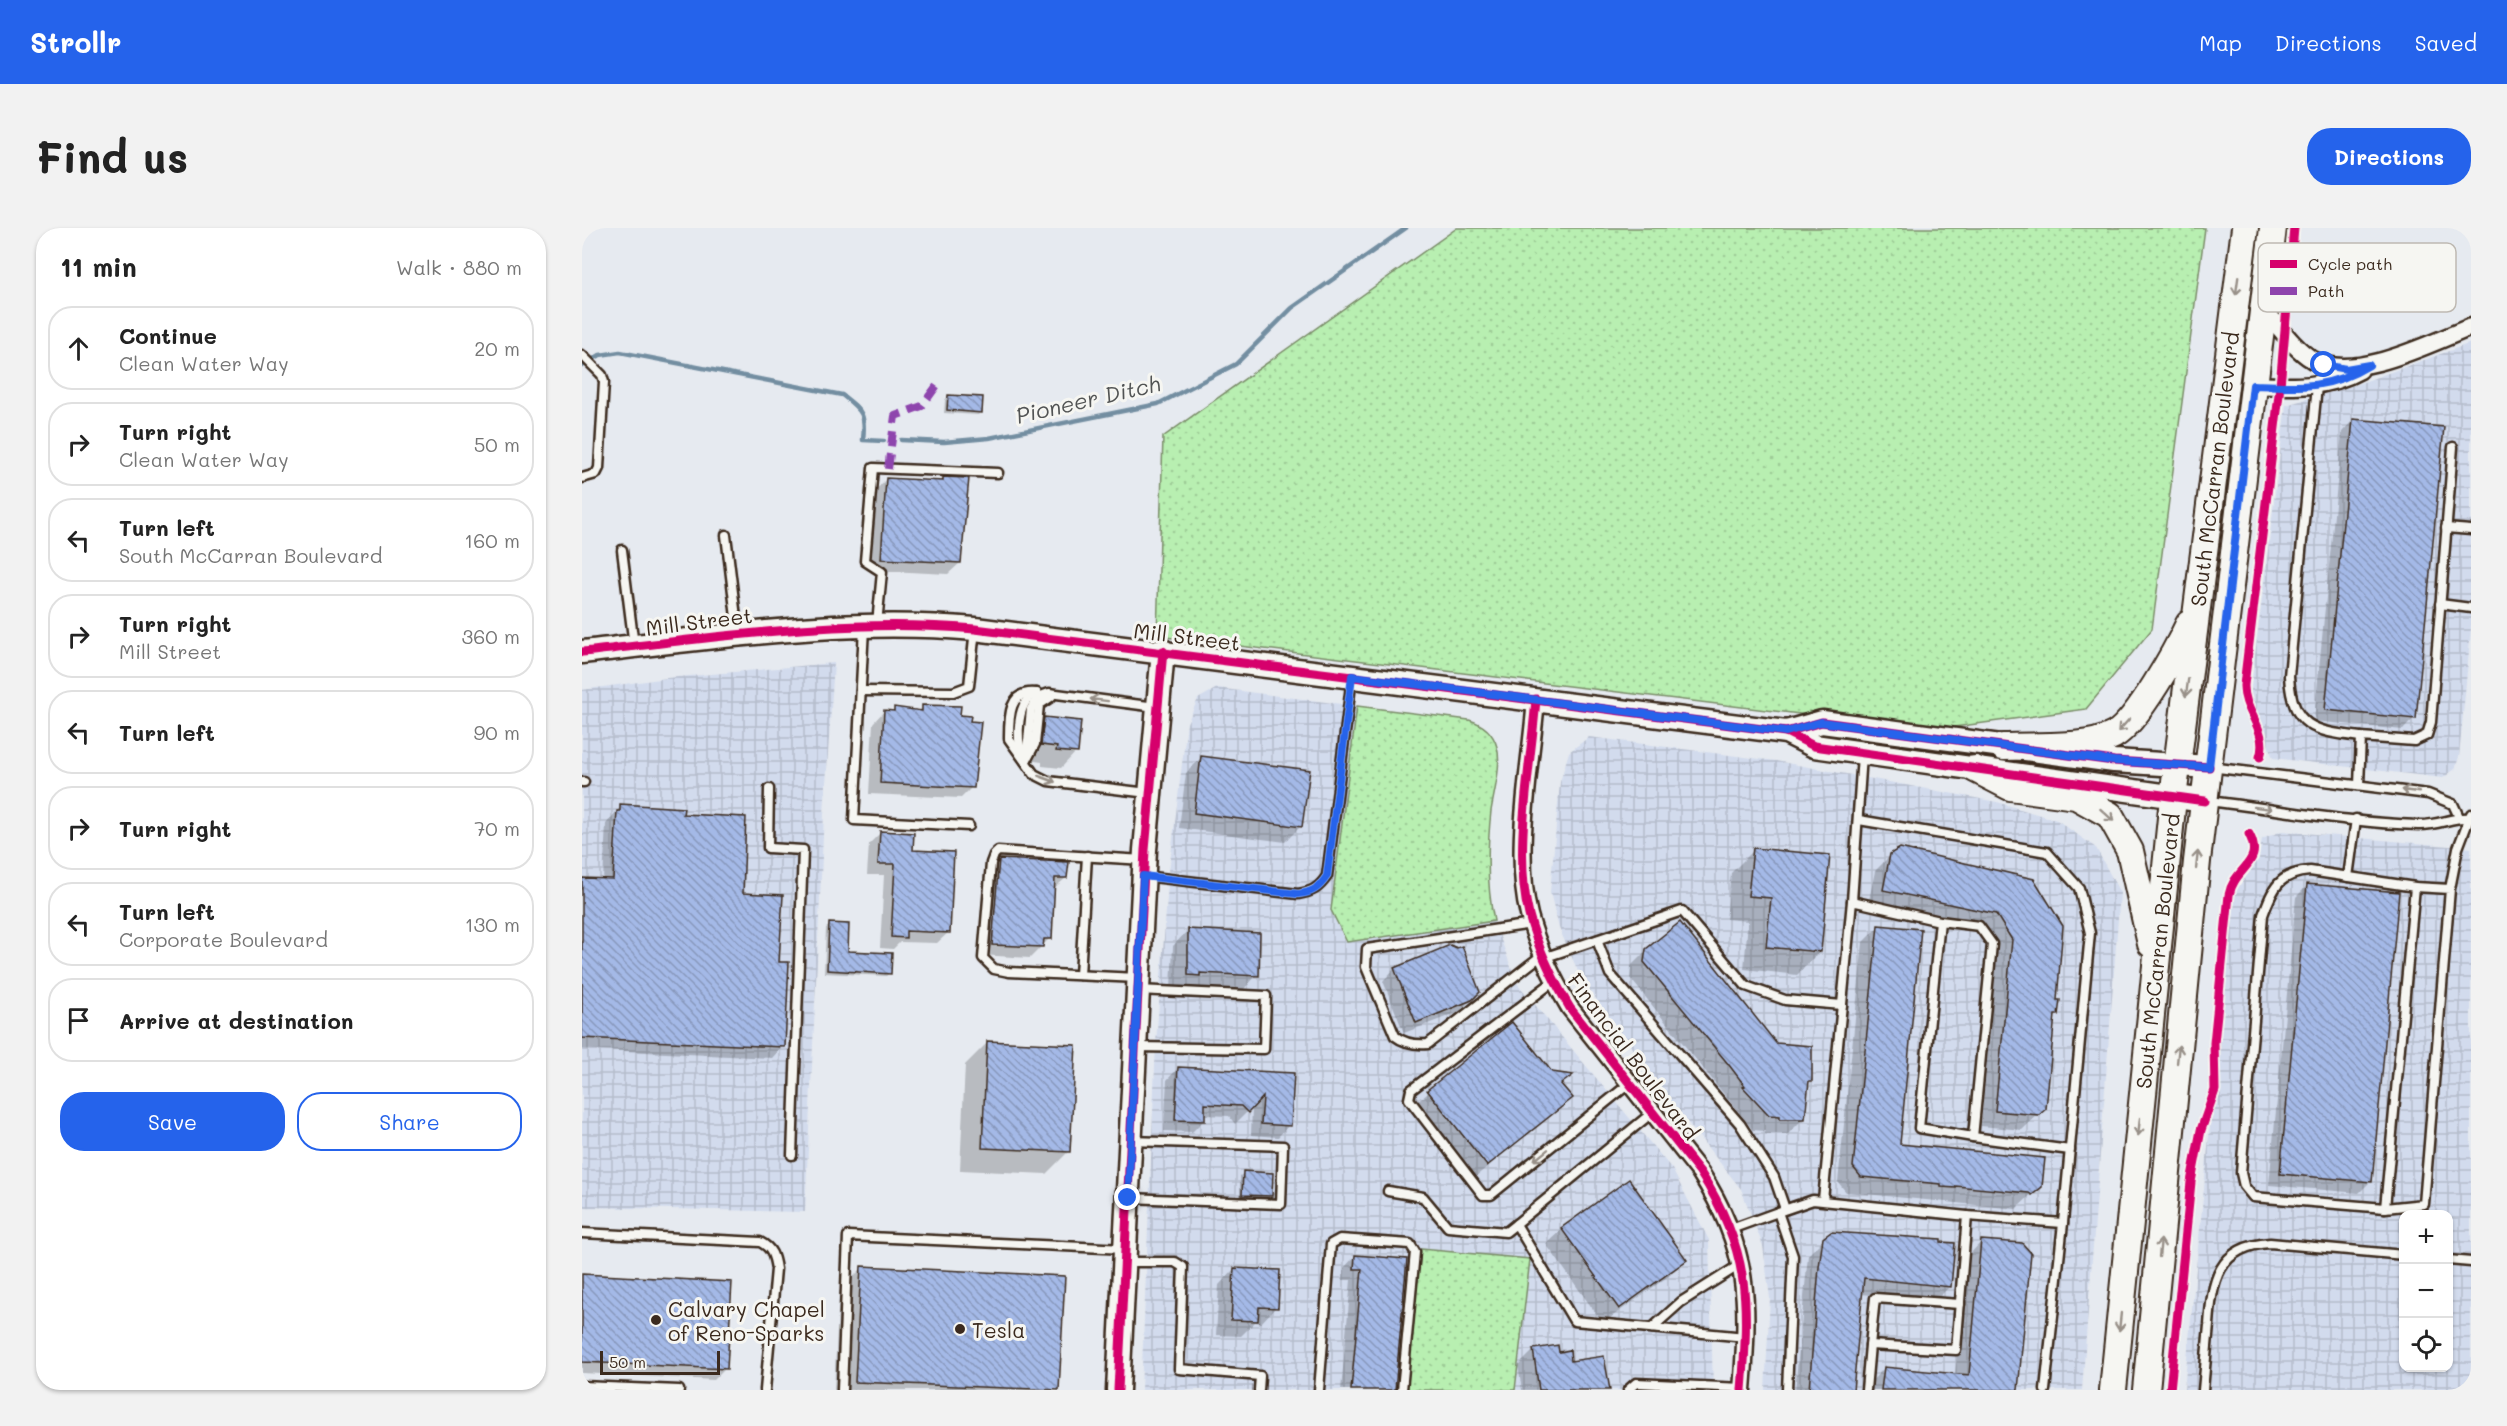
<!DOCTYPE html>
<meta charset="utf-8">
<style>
body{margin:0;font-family:Mali,sans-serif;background:#f2f2f2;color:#222}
.controls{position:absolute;right:18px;bottom:18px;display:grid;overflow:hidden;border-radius:12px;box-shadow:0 2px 4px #0004}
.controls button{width:54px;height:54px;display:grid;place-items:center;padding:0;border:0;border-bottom:2px solid #e0e0e0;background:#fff;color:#222;font:30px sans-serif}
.scale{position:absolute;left:18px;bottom:15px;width:120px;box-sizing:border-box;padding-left:6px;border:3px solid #3b2a1e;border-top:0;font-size:16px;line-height:21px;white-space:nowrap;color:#3b2a1e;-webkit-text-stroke:4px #f6f6f2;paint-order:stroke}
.stop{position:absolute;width:18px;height:18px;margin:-14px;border:4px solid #2563eb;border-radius:50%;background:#fff}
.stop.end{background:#2563eb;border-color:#fff;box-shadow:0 2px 6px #0008}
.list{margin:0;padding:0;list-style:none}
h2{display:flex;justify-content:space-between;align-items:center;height:78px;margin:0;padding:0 24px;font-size:26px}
h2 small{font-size:20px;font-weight:400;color:#767676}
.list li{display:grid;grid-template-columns:39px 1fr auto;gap:18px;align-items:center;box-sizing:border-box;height:84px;margin:0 12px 12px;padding:0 12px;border:2px solid #e0e0e0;border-radius:24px}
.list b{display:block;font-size:22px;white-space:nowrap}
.list p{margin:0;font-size:20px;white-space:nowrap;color:#767676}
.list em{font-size:20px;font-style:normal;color:#767676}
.actions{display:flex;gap:12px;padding:18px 24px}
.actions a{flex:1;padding:14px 0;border:2px solid #2563eb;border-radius:24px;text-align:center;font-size:21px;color:#2563eb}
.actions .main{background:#2563eb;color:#fff}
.icon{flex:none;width:33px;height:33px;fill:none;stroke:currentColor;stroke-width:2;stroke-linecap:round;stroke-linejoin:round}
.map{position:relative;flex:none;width:1889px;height:1162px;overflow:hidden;border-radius:24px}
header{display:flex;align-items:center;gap:36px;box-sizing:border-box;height:84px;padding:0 30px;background:#2563eb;color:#fff}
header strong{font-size:28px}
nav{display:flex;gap:33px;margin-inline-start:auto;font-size:21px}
.intro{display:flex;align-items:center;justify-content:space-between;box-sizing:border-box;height:144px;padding:0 36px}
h1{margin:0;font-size:42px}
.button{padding:15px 27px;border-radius:24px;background:#2563eb;color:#fff;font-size:21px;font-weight:700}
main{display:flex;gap:36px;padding:0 36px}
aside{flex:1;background:#fff;border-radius:24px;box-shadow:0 2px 4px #0004}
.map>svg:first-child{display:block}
.industrial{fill:url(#industrial-grid);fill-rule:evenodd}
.grass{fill:url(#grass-dots);stroke:#7a8c68;stroke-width:1.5}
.shadow{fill:#0003}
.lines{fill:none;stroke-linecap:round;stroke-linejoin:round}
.stream{stroke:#738ea1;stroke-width:4.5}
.building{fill:url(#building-back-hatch);stroke:#3b2a1e;stroke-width:1.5}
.lane-casing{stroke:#3b2a1e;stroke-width:13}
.street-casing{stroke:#3b2a1e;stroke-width:21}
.secondary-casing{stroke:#3b2a1e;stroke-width:27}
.primary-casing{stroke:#3b2a1e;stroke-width:30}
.lane{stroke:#f6f6f2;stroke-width:8}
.street{stroke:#f6f6f2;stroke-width:16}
.secondary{stroke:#f6f6f2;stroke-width:22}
.primary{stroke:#f6f6f2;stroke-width:26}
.quiet{stroke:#8e44ad;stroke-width:8;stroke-dasharray:15 8;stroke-linecap:butt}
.cycleway-casing{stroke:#f6f6f2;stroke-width:13}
.cycleway{stroke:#d6006c;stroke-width:9}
.oneway{stroke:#989088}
.route{stroke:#2563eb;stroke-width:8}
.poi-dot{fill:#3b2a1e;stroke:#f6f6f2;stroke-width:2}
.labels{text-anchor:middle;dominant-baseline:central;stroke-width:6;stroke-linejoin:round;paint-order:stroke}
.street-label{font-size:21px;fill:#3b2a1e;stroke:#f6f6f2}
.poi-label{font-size:21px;fill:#3b2a1e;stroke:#f6f6f2;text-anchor:start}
.water-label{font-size:22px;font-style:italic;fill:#525454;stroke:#f6f6f2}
.key{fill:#f6f6f2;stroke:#beb9b2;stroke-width:1.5}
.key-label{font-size:16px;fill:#3b2a1e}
</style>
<header>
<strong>Strollr</strong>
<nav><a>Map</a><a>Directions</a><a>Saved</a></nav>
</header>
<div class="intro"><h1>Find us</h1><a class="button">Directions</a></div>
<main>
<aside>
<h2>11 min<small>Walk · 880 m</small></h2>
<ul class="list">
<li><svg class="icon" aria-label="ahead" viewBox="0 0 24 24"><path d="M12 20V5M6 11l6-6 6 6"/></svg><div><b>Continue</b><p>Clean Water Way</p></div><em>20 m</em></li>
<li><svg class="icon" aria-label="right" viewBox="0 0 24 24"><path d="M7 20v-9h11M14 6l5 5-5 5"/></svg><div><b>Turn right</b><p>Clean Water Way</p></div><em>50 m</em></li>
<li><svg class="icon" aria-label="left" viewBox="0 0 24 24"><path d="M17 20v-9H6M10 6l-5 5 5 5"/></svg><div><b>Turn left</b><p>South McCarran Boulevard</p></div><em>160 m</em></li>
<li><svg class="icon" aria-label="right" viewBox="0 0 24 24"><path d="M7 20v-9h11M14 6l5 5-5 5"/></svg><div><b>Turn right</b><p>Mill Street</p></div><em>360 m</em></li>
<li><svg class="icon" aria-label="left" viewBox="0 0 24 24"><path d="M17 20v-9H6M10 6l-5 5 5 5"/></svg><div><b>Turn left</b></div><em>90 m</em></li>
<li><svg class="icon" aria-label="right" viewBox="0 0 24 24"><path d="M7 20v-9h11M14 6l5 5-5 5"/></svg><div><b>Turn right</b></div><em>70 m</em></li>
<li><svg class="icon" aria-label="left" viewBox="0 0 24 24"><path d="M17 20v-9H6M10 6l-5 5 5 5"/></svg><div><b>Turn left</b><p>Corporate Boulevard</p></div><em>130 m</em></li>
<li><svg class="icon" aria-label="arrive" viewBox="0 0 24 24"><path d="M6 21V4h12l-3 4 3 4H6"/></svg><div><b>Arrive at destination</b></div></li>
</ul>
<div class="actions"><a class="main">Save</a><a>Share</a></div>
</aside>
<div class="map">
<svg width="1889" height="1162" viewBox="0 0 1889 1162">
<defs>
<pattern id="industrial-grid" width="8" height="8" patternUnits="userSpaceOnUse" patternTransform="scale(1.5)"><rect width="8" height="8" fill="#d2dbed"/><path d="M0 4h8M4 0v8" fill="none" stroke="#b5bccb"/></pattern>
<pattern id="grass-dots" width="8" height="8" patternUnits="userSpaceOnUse" patternTransform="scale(1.5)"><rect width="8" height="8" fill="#b8efb1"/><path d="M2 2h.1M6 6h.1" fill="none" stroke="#9fcd98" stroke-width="1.8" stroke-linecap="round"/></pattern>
<pattern id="building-back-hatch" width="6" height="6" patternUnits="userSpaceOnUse" patternTransform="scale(1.5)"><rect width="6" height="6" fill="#a4b9e7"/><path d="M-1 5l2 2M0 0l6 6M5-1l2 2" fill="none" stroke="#8797bb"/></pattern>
</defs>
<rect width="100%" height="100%" fill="#e6eaf0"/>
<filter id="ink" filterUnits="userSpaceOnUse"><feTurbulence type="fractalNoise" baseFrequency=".0167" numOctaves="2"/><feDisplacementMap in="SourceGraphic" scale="12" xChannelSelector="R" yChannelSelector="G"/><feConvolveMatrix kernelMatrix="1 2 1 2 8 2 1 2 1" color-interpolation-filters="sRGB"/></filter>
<g filter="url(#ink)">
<g class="industrial">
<polygon points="1889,115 1889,401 1877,529 1873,541 1861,550 1691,530 1668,468 1704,177 1773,157"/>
<polygon points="252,435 242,586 223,984 0,979 0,462 85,450"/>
<polygon points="635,460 775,478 749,682 764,714 912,693 935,755 1090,941 1127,1012 1131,1162 559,1162 574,815 587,643 605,495 616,471"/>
<polygon points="1007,509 1194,533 1415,574 1475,592 1514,620 1538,665 1500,1162 1183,1162 1188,1070 1181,1018 1159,961 1090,875 999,750 977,700 968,664 978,554 987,524"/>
<path d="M 1700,603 L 1889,620 L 1889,1162 L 1602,1162 L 1651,667 L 1677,631 L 1680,611 ZM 1822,986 L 1866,986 L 1866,1140 L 1822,1140 Z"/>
</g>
<g class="grass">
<polygon points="875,0 1623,0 1570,401 1504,481 1350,502 575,408 581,209"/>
<path d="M 775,478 L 887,492 C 901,496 911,504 915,519 C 920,537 912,564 909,583 C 905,620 904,656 912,693 L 765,714 L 749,682 Z"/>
<polygon points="839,1021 948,1031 933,1162 824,1162"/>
</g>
<g class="shadow">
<polygon points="366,168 399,184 396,187 362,185 363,172"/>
<polygon points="1771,192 1832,490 1821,502 1732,493 1760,204"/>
<polygon points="304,251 358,254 361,251 378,335 366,346 288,342 293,263"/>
<polygon points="341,478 377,488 390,559 379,570 287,566 291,495 302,483 309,484 313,480 336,484"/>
<polygon points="463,490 494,524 479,540 460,538 460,534 445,532 447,506"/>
<polygon points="620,529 719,598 703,614 597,600 604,545"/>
<polygon points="39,578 100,588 196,735 201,818 190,830 0,821 0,651 21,652 24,596"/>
<polygon points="298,605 367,704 355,715 318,714 311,721 298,720 302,647 285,647 287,616"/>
<polygon points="1172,622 1238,724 1215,747 1162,741 1166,693 1144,691 1149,645"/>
<polygon points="1309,627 1451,652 1475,787 1471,791 1463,880 1440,902 1399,898 1415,728 1398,701 1286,677 1293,643"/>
<polygon points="419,631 485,635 484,650 471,661 468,710 448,730 399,727 407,643"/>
<polygon points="1725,658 1789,953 1777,965 1687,957 1714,669"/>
<polygon points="248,697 264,725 308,745 304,748 242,745 244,700"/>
<polygon points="1296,699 1317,917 1458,958 1434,981 1264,964 1256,954 1281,714"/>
<polygon points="606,702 675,747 660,763 604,760 601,763 589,760 591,718"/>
<polygon points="868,719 896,764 877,784 822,805 801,753 812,741"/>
<polygon points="1065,722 1193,817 1228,853 1225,856 1222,890 1206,906 1183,906 1183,903 1171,902 1048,750 1049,738"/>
<polygon points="930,797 969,846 988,848 979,857 989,870 893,949 834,875"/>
<polygon points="406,814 487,923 464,946 378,942 383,837"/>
<polygon points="596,840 710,846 707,897 696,909 669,907 670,879 653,896 647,888 621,887 621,893 610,904 582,903 585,852"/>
<polygon points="662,945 688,968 685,971 658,970 658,948"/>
<polygon points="980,1001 1103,1032 1088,1047 1021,1095 964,1016"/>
<polygon points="1242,1011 1368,1058 1353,1073 1279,1066 1270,1162 1213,1162 1226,1027"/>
<polygon points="1400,1013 1435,1162 1286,1162 1287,1156 1302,1140 1373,1147 1385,1029"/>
<polygon points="773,1028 823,1033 811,1162 759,1162 769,1052 761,1052 762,1040"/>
<polygon points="280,1040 481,1049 476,1162 252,1162 257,1063"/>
<polygon points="652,1041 694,1079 679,1095 673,1094 659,1108 634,1107 637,1057"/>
<polygon points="0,1048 143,1141 132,1152 0,1145"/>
<polygon points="951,1123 976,1126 1027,1162 940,1162 936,1138"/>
</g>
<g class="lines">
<g class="stream">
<path d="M 0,138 L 18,127 L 38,124 L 260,167 C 280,183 284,185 281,212 L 302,213"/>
<polyline points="319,212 362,214 407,210 576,176 654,136 710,80 824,0"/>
</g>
</g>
<g class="building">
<polygon points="366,167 401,169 400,185 365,182"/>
<polygon points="1771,191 1862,199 1834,491 1743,482"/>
<polygon points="361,249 387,250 379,335 299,331 304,250 361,253"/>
<polygon points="340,477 379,478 378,487 389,488 388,493 399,494 392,560 298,555 302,482 312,483 312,479 340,483"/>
<polygon points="462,489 499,493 496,525 474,523 475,519 459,517"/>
<polygon points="619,528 728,542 720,599 612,585"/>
<polygon points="38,576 102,580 101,586 164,589 161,665 201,667 197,734 207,734 203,819 0,810 0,650 31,651 35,583 38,583"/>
<polygon points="298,603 332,605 331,622 372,624 368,705 324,703 324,710 309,709 313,636 296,636"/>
<polygon points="1171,620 1248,627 1239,724 1184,719 1189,670 1166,668"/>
<polygon points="1318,620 1452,651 1481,698 1475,772 1478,772 1476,787 1473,787 1464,881 1457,887 1413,883 1430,712 1414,686 1301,662 1308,626"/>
<polygon points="417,631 487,634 485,650 473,650 470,711 462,711 461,719 410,717"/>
<polygon points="1725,656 1817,664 1790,954 1698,946"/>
<polygon points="1098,694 1194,815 1230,818 1230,853 1227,853 1223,891 1198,891 1198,888 1187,887 1161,859 1163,858 1147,837 1062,734 1064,721"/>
<polygon points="247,695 267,696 266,723 310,725 309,746 245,742"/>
<polygon points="1296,697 1339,701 1318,916 1463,930 1460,959 1450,967 1447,965 1374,958 1374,960 1359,959 1359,956 1279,949 1271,939"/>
<polygon points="606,701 678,705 677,748 618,745 618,748 606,747"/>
<polygon points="868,717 875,720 880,718 898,764 890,772 834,795 812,740"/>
<polygon points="930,794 970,844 991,847 979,856 991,870 905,938 845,862"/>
<polygon points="405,813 494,817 488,924 400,920"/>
<polygon points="596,839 712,845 709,898 679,896 681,869 666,885 659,878 623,876 623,893 593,892"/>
<polygon points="661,943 691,945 690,968 660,967"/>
<polygon points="1047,951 1105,1032 1037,1081 979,1000"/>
<polygon points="1249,1004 1359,1011 1359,1014 1373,1015 1369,1059 1282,1050 1271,1162 1227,1162 1237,1039 1241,1010"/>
<polygon points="1399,1012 1440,1015 1449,1025 1436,1162 1299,1162 1302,1139 1387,1147"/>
<polygon points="773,1027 825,1031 813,1162 769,1162 780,1041 772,1041"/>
<polygon points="279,1038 483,1048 477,1162 273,1154"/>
<polygon points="652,1040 698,1042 696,1080 677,1079 676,1093 649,1092"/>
<polygon points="0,1046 150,1054 145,1141 0,1134"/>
<polygon points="976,1117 977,1124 988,1122 989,1133 1022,1128 1028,1162 957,1162 951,1121"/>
</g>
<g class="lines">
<g class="lane-casing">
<g id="lane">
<polyline points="0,127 20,147 22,154 17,240 14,246 0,250"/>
<path d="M 1735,158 L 1707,448 C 1710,501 1733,503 1779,509"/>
<polyline points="1864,300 1889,302"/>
<polyline points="144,307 156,406"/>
<polyline points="40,322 52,418"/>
<polyline points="1858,376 1889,380"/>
<polyline points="295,396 300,344 283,333 291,240 416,245"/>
<polyline points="282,400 272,592 387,598"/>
<polyline points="279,463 371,464 387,458 393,401"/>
<path d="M 454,465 C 426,462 427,490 427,511 L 452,546 L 466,553 L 566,565"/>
<path d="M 441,528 C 434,511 434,472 455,465"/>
<polyline points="445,531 453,516 457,477 469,469"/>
<polyline points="444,534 449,481 456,469 467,465 574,479"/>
<polyline points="1628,539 1846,566 1871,576 1877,589"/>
<polyline points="0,554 2,554"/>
<polyline points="1777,557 1779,509 1832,513 1845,507 1849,494 1871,219"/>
<polyline points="187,561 186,620 221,622 210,927"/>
<path d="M 1626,573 C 1695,581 1766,595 1836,597 C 1856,598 1872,588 1889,590"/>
<polyline points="1277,592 1465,624 1497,660 1508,705 1481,995"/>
<path d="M 562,648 L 716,666 C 730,664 737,660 745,648 L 770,449"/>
<polyline points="1766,649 1774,591"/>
<path d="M 1868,661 L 1833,659 L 1728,643 C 1697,645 1691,660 1681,687 L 1659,945 L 1662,958 L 1671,969 L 1803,980 L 1842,976 L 1868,661 L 1876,620 L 1889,586"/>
<polyline points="1270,673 1280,527"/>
<path d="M 950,696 L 785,721 L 784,739 L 813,808 C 823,816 834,817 846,816 L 960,727"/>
<polyline points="1015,712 1028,746 1158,896 1192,949 1203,981"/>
<polyline points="961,730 1100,683 1164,758 1203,772 1260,777"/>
<polyline points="498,747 505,628"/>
<polyline points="556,750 427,744 412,741 401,730 409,635 412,627 416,623 562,632"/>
<polyline points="972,753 829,862 827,871 901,967 909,967 1048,855"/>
<polyline points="554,819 682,821 684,768 556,762"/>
<polyline points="1071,884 934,996 992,1093 1164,1109"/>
<polyline points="1391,909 1488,922"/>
<polyline points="806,963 841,969 866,999 924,1004 934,996"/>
<polyline points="547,970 699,976 701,918 549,913"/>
<polyline points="1241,972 1270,673 1358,693 1337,900 1391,909 1410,716 1397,698 1358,693"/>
<polyline points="1803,980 1833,659"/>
<polyline points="1196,984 1231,972 1385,988 1374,1122 1288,1117 1284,1162"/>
<polyline points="1385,988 1481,995 1463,1162"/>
<polyline points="1149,1001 1196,984 1211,1028 1205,1162"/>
<path d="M 0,1005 L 178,1014 C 190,1020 192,1028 194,1041 L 183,1162"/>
<polyline points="1866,1032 1889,1034"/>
<polyline points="543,1034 593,1034 601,1039 597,1141 678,1148 677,1162"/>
<polyline points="1070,1100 1099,1074 1159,1036"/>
<polyline points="1288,1117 1293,1070 1378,1076"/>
<polyline points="0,1158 97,1162"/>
<polyline points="260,1162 266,1008 543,1021"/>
<polyline points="737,1162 749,1016 758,1011 828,1016 833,1024 820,1162"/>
<polyline points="1046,1162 1054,1155 1160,1160"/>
<path d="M 1621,1162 C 1623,1140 1625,1119 1627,1097 C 1630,1054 1635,1018 1688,1015 L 1822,1027"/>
</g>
</g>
<g class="street-casing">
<g id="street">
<path d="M 1680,79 C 1696,97 1711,120 1731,132 C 1772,155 1848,115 1889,99"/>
<path d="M 1671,157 C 1709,159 1744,161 1778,142"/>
<path d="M 954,471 C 949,537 931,624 947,687 C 956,721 970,750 988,780 L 1118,944 C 1168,1022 1167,1073 1160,1162"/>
</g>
</g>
<g class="secondary-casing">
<g id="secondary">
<path d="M 0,424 C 131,410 261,389 393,401 L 1204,504 L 1232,518 L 1623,573"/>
<polyline points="1204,504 1240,494 1532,533 1627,539"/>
<polyline points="536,1162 563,622 581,423"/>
</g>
</g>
<g class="primary-casing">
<g id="primary">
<path d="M 1421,519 C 1453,517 1504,522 1532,507 C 1555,494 1595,422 1607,396"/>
<polyline points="1393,541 1428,559 1494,568 1528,587 1548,623 1569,716"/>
<polyline points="1531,1162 1591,570 1663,0"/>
<polyline points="1564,1162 1615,633 1691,0"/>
</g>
</g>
<use href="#lane" class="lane"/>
<use href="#street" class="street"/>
<use href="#secondary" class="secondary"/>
<use href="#primary" class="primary"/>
<polyline class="quiet" points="306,241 313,188 340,178 356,156"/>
<g class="cycleway-casing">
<g id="cycleway">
<path d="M 0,424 C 131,410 261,389 393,401 L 1204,504 L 1232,518 L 1623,573"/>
<path d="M 954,471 C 949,537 931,624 947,687 C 956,721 970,750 988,780 L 1118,944 C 1168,1022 1167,1073 1160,1162"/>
<polyline points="1204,504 1240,494 1532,533 1627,539"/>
<path d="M 1678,529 C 1687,502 1661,484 1662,457 L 1698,158 L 1712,0"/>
<polyline points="536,1162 563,622 581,423"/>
<path d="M 1588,1162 L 1609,954 L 1619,902 L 1633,862 L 1632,815 L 1647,667 C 1652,639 1683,636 1667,606"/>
</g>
</g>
<use href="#cycleway" class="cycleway"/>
</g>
<defs><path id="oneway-shaft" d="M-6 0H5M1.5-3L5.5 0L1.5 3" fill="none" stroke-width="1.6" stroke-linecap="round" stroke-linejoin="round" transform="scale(1.5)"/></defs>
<g class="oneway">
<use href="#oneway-shaft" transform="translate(1655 58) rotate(98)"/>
<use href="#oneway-shaft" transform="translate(1605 460) rotate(98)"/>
<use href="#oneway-shaft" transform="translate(517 472) rotate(-173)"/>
<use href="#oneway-shaft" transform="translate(1542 497) rotate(132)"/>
<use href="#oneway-shaft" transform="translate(465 551) rotate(20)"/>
<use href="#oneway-shaft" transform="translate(1828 563) rotate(-172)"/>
<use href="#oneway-shaft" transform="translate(1681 580) rotate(7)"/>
<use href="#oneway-shaft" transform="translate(1525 587) rotate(42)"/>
<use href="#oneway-shaft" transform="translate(1615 632) rotate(-84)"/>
<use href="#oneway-shaft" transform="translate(1596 826) rotate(-84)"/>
<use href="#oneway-shaft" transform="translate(1557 899) rotate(96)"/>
<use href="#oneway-shaft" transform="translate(959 927) rotate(141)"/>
<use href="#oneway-shaft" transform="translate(1578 1020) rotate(-84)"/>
<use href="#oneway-shaft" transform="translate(1538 1094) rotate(96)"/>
</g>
</g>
<g class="lines" filter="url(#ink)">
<path class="route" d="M 546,970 L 561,648 L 716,666 C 730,665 737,660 745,648 L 770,448 L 1204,504 L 1239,494 L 1532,533 L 1627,539 L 1671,157 C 1716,159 1746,162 1787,137 L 1764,141 L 1742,137"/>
</g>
<g class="poi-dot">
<circle cx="74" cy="1092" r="6"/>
<circle cx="378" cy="1101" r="6"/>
</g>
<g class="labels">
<g class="street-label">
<text transform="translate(1632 241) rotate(-83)">South McCarran Boulevard</text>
<text transform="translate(117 393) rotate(-7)">Mill Street</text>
<text transform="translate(605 408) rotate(7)">Mill Street</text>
<text transform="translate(1575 723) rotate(-84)">South McCarran Boulevard</text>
<text transform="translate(1052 828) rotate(53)">Financial Boulevard</text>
</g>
<g class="poi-label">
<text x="86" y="1080">Calvary Chapel<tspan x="86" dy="24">of Reno-Sparks</tspan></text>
<text x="390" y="1101">Tesla</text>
</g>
<g class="water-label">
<text transform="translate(506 171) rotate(-13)">Pioneer Ditch</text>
</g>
</g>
<rect x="1676" y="15" width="198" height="69" rx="9" class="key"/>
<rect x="1688" y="32" width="27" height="8" fill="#d6006c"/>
<rect x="1688" y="59" width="27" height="8" fill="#8e44ad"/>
<g class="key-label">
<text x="1726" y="42">Cycle path</text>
<text x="1726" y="69">Path</text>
</g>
</svg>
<div class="controls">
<button>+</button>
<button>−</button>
<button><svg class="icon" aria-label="locate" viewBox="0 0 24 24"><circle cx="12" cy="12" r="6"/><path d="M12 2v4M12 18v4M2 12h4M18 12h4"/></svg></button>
</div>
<div class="scale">50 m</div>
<div class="stop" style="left:1742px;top:137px"></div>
<div class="stop end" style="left:546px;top:970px"></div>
</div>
</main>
